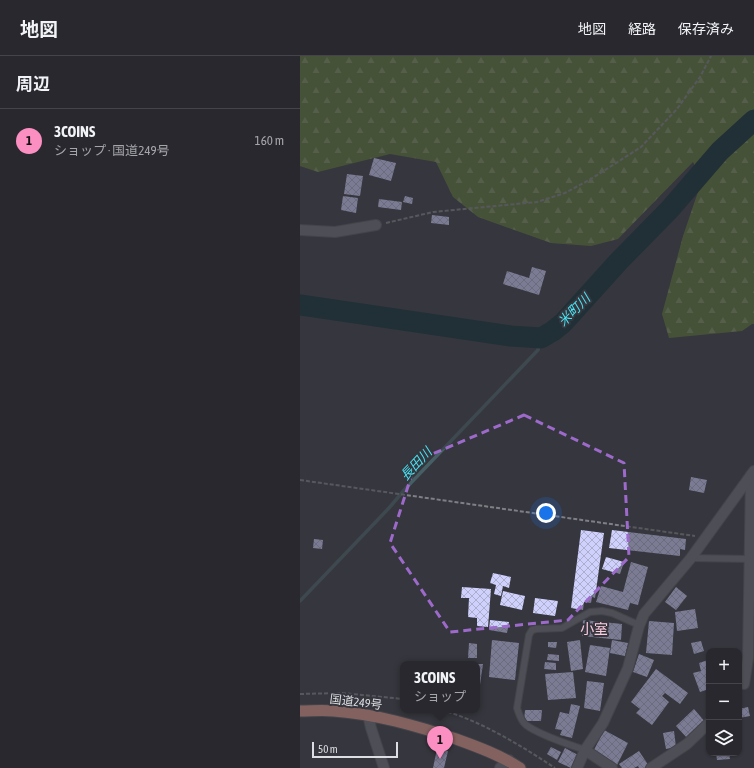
<!DOCTYPE html>
<html lang="ja">
<meta charset="utf-8">
<style>
body{margin:0;font-family:"Asap Condensed","Noto Sans JP",sans-serif;background:#34343a;color:#f1f3f6}
.controls{position:absolute;right:12px;bottom:12px;display:grid;overflow:hidden;border-radius:8px;box-shadow:0 1px 3px #0004}
.controls button{width:36px;height:36px;display:grid;place-items:center;padding:0;border:0;border-bottom:1px solid #44444a;background:#28282e;color:#f1f3f6;font:20px sans-serif}
.scale{position:absolute;left:12px;bottom:10px;width:86px;box-sizing:border-box;padding-left:4px;border:2px solid #dddee3;border-top:0;font-size:11px;line-height:14px;white-space:nowrap;color:#dddee3;-webkit-text-stroke:3px #36363e;paint-order:stroke}
.you{position:absolute;left:246px;top:457px;width:14px;height:14px;margin:-10px;border:3px solid #fff;border-radius:50%;background:#1a73e8;box-shadow:0 0 0 6px #1a73e833}
.badge{display:grid;place-items:center;width:26px;height:26px;border-radius:50%;background:#fc8fc2;color:#111;font-size:13px;font-weight:700}
.pin{position:absolute;translate:-50% -33px;filter:drop-shadow(0 1px 2px #0008)}
.pin::after{content:'';position:absolute;top:21px;width:14px;height:12px;background:inherit;clip-path:polygon(0 0,100% 0,50% 100%)}
.popup{position:absolute;left:100px;top:605px;width:80px;height:52px;box-sizing:border-box;display:grid;place-content:center;border-radius:8px;background:#28282e;filter:drop-shadow(0 1px 3px #0005);font-size:13px;white-space:nowrap;color:#a5a6aa}
.popup b{font-size:15px;color:#f1f3f6}
.popup::after{content:'';position:absolute;left:50%;top:100%;margin-left:-8px;border:8px solid transparent;border-top-color:#28282e}
.list{margin:0;padding:0;list-style:none}
h2{display:flex;justify-content:space-between;align-items:center;height:52px;margin:0;padding:0 16px;font-size:17px}
h2 small{font-size:13px;font-weight:400;color:#a5a6aa}
.list li{display:grid;grid-template-columns:26px 1fr auto;gap:12px;align-items:center;box-sizing:border-box;height:64px;padding:0 16px;border-top:1px solid #44444a}
.list b{display:block;font-size:15px;white-space:nowrap}
.list p{margin:0;font-size:13px;white-space:nowrap;color:#a5a6aa}
.list em{font-size:13px;font-style:normal;color:#a5a6aa}
.icon{flex:none;width:22px;height:22px;fill:none;stroke:currentColor;stroke-width:2;stroke-linecap:round;stroke-linejoin:round}
.map{position:relative;flex:none;width:454px;height:712px;overflow:hidden}
header{display:flex;align-items:center;gap:24px;box-sizing:border-box;height:56px;padding:0 20px;background:#28282e;border-bottom:1px solid #44444a}
header strong{font-size:19px}
nav{display:flex;gap:22px;margin-inline-start:auto;font-size:14px}
main{display:flex}
aside{flex:1;background:#28282e}
.map>svg:first-child{display:block}
.forest{fill:url(#forest-firs)}
.lines{fill:none;stroke-linecap:round;stroke-linejoin:round}
.stream{stroke:#465f64;stroke-width:3.5}
.river{stroke:#06292d;stroke-width:21}
.building{fill:url(#building-cross-hatch)}
.service-casing{stroke:#53545a;stroke-width:8}
.minor-casing{stroke:#53545a;stroke-width:12}
.trunk-casing{stroke:#53545a;stroke-width:13}
.path{stroke:#7f7f86;stroke-width:2;stroke-dasharray:4 2;stroke-linecap:butt}
.service{stroke:#6a6a73;stroke-width:6}
.minor{stroke:#6a6a73;stroke-width:10}
.trunk{stroke:#e19688;stroke-width:11}
.marked{fill:none;stroke:#9d6acc;stroke-width:3;stroke-dasharray:8 5;stroke-linejoin:round}
.labels{text-anchor:middle;dominant-baseline:central;stroke-width:4;stroke-linejoin:round;paint-order:stroke}
.street-label{font-size:12px;fill:#dddee3;stroke:#36363e}
.water-label{font-size:13px;font-style:italic;fill:#47e4f4;stroke:#36363e}
.quarter-label{font-size:14px;fill:#fdcde1;stroke:#36363e}
</style>
<header>
<strong>地図</strong>
<nav><a>地図</a><a>経路</a><a>保存済み</a></nav>
</header>
<main>
<aside>
<h2>周辺<small></small></h2>
<ul class="list">
<li><span class="badge">1</span><div><b>3COINS</b><p>ショップ · 国道249号</p></div><em>160 m</em></li>
</ul>
</aside>
<div class="map">
<svg width="454" height="712" viewBox="0 0 454 712">
<defs>
<pattern id="forest-firs" width="22" height="20" patternUnits="userSpaceOnUse"><rect width="22" height="20" fill="#5a7431"/><path d="M5 1l3.5 6h-7zM16 11l3.5 6h-7z" fill="#798e59"/></pattern>
<pattern id="building-cross-hatch" width="8" height="8" patternUnits="userSpaceOnUse"><rect width="8" height="8" fill="#cfd1fc"/><path d="M0 0l8 8M0 8l8-8" fill="none" stroke="#acaece"/></pattern>
</defs>
<rect width="100%" height="100%" fill="#36363e"/>
<polygon class="forest" points="0,0 454,0 454,268 452,268 442,275 369,282 362,258 383,180 402,124 393,106 318,183 291,190 251,187 178,161 153,141 136,106 90,98 18,116 0,110"/>
<g class="lines">
<polyline class="stream" points="0,545 89,452 106,432 238,294 241,282"/>
<polyline class="river" points="0,249 211,280 241,282 253,275 263,267 319,205 370,153 420,95 454,64"/>
</g>
<g class="building">
<polygon points="74,102 96,107 91,125 69,119"/>
<polygon points="47,118 63,120 60,140 44,138"/>
<polygon points="43,140 58,142 56,157 41,154"/>
<polygon points="105,140 113,142 112,148 103,146"/>
<polygon points="79,143 102,146 101,154 78,151"/>
<polygon points="132,159 149,161 149,169 131,167"/>
<polygon points="232,211 246,215 239,239 203,228 207,215 229,222"/>
<polygon points="391,421 407,424 404,437 389,434"/>
<polygon points="281,474 304,477 295,542 292,541 291,547 284,546 283,554 271,552"/>
<polygon points="312,474 386,483 385,494 380,493 380,500 309,492"/>
<polygon points="14,483 23,484 22,493 13,492"/>
<polygon points="306,501 324,506 320,518 302,513"/>
<polygon points="331,506 348,511 338,549 330,547 328,554 296,546 301,530 323,536"/>
<polygon points="193,517 211,521 209,532 203,530 201,540 194,538 196,529 190,527"/>
<polygon points="162,531 191,533 188,571 177,570 177,562 168,561 169,542 161,542"/>
<polygon points="376,531 387,540 376,554 365,546"/>
<polygon points="203,535 225,540 222,554 200,549"/>
<polygon points="235,542 258,545 255,560 233,557"/>
<polygon points="395,553 398,572 377,575 375,556"/>
<polygon points="190,564 209,566 207,577 189,574"/>
<polygon points="283,564 322,568 321,584 282,580"/>
<polygon points="349,565 374,567 372,599 346,597"/>
<polygon points="192,584 219,587 215,624 189,621"/>
<polygon points="280,584 283,613 271,615 267,586"/>
<polygon points="312,584 328,587 325,600 310,597"/>
<polygon points="401,585 404,595 394,598 391,587"/>
<polygon points="248,586 257,586 256,592 248,591"/>
<polygon points="169,587 177,588 177,602 168,602"/>
<polygon points="290,589 310,592 306,620 285,616"/>
<polygon points="248,598 259,599 259,605 247,604"/>
<polygon points="339,598 354,604 347,621 333,616"/>
<polygon points="408,604 409,607 409,633 400,636 393,617 401,615 399,607"/>
<polygon points="245,606 256,607 256,614 244,613"/>
<polygon points="177,608 183,608 180,629 177,629"/>
<polygon points="356,613 388,637 380,648 365,637 362,640 369,646 352,669 336,657 340,653 331,646"/>
<polygon points="273,616 276,642 248,644 245,618"/>
<polygon points="287,625 304,627 300,655 284,652"/>
<polygon points="271,648 280,650 272,682 260,679 262,674 255,673 260,656 269,658"/>
<polygon points="448,651 450,660 439,662 439,653"/>
<polygon points="394,653 406,667 388,683 376,670"/>
<polygon points="225,654 242,654 241,665 224,665"/>
<polygon points="304,674 328,687 317,709 293,696"/>
<polygon points="374,675 376,691 366,693 363,677"/>
<polygon points="251,691 261,696 257,704 247,698"/>
<polygon points="265,692 278,699 271,712 258,706"/>
<polygon points="137,693 148,695 144,712 133,712"/>
<polygon points="339,695 349,710 346,712 339,712 338,710 334,712 322,712 319,708"/>
<polygon points="416,697 429,697 430,703 417,704"/>
</g>
<g class="lines">
<g class="service-casing">
<g id="service">
<polyline points="391,502 450,503"/>
<path d="M 285,694 C 268,688 241,680 226,669 C 221,665 219,658 217,652 L 229,579 L 232,574 L 236,573 L 262,572 L 290,556 L 302,555 L 312,557 L 339,569"/>
</g>
</g>
<g class="minor-casing">
<g id="minor">
<polyline points="0,174 35,176 76,169"/>
<polyline points="444,628 448,602 451,419"/>
<polyline points="68,659 71,672 84,712"/>
<polyline points="285,694 312,712"/>
<polyline points="200,712 209,704"/>
<polyline points="277,712 285,694 303,667 328,612 339,570 344,558 391,502 454,415"/>
<polyline points="351,712 387,688 409,667"/>
</g>
</g>
<g class="trunk-casing">
<path id="trunk" d="M 0,655 C 11,655 23,654 34,655 C 76,658 117,670 156,683 C 178,691 200,699 220,712"/>
</g>
<g class="path">
<polyline points="86,167 133,156 237,146 265,137 291,123 341,91 377,53 400,21 411,0"/>
<polyline points="0,424 395,480"/>
<polyline points="0,638 42,637 103,643"/>
<path d="M 142,654 C 183,666 220,689 255,712"/>
</g>
<use href="#service" class="service"/>
<use href="#minor" class="minor"/>
<use href="#trunk" class="trunk"/>
</g>
<path d="M0 0H454V712H0ZM 224,359 L 324,407 L 329,501 L 268,564 L 150,576 L 90,487 L 116,405 Z" fill="#36363e" fill-opacity=".55" fill-rule="evenodd"/>
<path class="marked" d="M 224,359 L 324,407 L 329,501 L 268,564 L 150,576 L 90,487 L 116,405 Z"/>
<g class="labels">
<g class="street-label">
<text transform="translate(56 646) rotate(7)">国道249号</text>
</g>
<g class="water-label">
<text transform="translate(274 254) rotate(-45)">米町川</text>
<text transform="translate(116 408) rotate(-47)">長田川</text>
</g>
<g class="quarter-label">
<text x="294" y="573">小室</text>
</g>
</g>
</svg>
<div class="controls">
<button>+</button>
<button>−</button>
<button><svg class="icon" aria-label="layers" viewBox="0 0 24 24"><path d="M12 4l9 5-9 5-9-5zM3 14l9 5 9-5"/></svg></button>
</div>
<div class="scale">50 m</div>
<div class="you"></div>
<div class="pin badge" style="left:140px;top:703px">1</div>
<div class="popup"><b>3COINS</b>ショップ</div>
</div>
</main>
